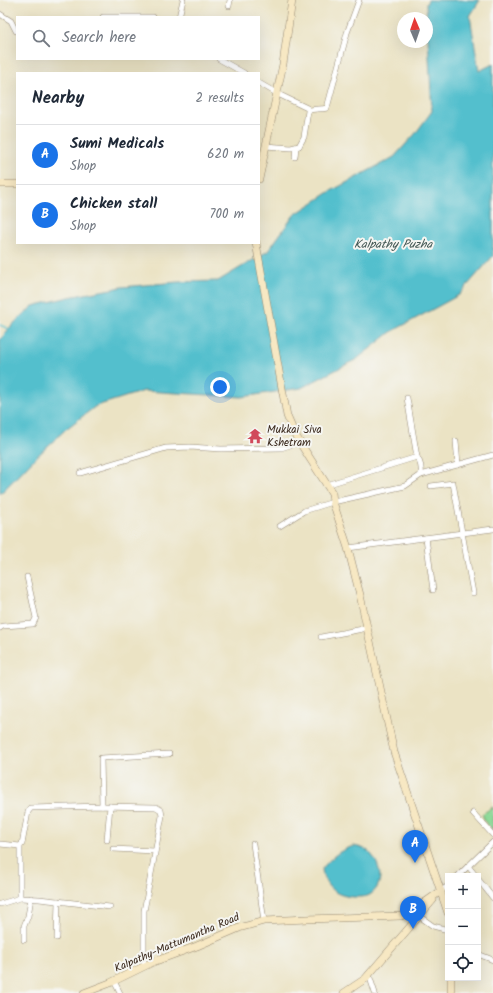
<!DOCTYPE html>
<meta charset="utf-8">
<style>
body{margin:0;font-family:Kalam,sans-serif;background:#f6f6f7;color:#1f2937}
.controls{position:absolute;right:12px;bottom:12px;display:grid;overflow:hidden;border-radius:0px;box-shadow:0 4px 16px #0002}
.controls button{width:36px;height:36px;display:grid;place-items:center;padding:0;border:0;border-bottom:1px solid #e0e1e3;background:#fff;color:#1f2937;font:20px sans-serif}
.compass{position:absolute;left:397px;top:12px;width:36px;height:36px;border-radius:50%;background:#fff;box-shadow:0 4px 16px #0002;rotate:358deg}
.you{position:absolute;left:220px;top:387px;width:14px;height:14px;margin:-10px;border:3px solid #fff;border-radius:50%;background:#1a73e8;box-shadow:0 0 0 6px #1a73e833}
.badge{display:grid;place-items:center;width:26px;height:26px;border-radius:50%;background:#1a73e8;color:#fff;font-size:13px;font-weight:700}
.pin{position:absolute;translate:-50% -33px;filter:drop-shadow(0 1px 2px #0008)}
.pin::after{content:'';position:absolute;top:21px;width:14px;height:12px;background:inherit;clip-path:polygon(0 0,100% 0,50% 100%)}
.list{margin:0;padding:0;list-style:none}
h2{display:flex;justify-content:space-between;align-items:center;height:52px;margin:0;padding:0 16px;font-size:17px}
h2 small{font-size:13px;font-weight:400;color:#747a83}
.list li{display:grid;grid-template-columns:26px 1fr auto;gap:12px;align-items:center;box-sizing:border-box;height:60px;padding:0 16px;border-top:1px solid #e0e1e3}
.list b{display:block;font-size:15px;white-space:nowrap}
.list p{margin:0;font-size:13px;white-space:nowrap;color:#747a83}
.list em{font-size:13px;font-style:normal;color:#747a83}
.icon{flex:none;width:22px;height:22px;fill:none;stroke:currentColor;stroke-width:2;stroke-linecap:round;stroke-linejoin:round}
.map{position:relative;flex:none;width:493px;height:993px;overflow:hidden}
.search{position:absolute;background:#fff;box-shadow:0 4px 16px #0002;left:16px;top:16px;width:244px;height:44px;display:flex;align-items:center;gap:10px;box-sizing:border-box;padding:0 14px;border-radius:0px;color:#747a83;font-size:15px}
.panel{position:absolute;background:#fff;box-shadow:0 4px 16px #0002;left:16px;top:72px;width:244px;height:172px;border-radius:0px}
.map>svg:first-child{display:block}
.green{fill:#8cd997;stroke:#64825a}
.water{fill:#52bfcd;stroke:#467476}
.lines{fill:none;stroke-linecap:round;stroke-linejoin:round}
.stream{stroke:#52bfcd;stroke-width:1.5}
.street-casing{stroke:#938671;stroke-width:6}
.secondary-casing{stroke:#938671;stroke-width:8}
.street{stroke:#fff;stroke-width:5}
.secondary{stroke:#f7e8c3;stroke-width:7}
.labels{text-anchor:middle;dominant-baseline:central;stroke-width:4;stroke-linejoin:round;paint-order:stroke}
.poi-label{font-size:11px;fill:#3b2a1e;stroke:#f6f6f2;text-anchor:start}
.street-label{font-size:11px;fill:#3b2a1e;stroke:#f6f6f2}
.water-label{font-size:12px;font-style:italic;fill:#425753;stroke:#f6f6f2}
</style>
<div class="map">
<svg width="493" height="993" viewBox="0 0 493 993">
<rect width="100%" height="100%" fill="#f6f6f2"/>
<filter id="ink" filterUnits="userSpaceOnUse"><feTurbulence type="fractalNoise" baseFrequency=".025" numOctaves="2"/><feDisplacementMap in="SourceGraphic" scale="8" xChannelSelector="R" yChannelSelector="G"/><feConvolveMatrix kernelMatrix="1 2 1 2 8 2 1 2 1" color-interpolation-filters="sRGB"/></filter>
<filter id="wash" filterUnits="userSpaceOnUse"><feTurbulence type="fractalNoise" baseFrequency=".012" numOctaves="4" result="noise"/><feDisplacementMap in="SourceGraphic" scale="16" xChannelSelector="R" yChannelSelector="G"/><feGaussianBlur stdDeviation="0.9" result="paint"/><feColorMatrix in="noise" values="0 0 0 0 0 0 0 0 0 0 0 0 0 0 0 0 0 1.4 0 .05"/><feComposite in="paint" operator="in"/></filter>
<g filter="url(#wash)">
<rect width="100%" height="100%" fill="#ebe3c4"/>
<polygon class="green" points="493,807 493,831 485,822 482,814"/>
<g class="water">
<polygon points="428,0 480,0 470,16 479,71 493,64 493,256 459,295 391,332 357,359 301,388 242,397 144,391 96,406 66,429 33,460 0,494 0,340 11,326 33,306 69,297 122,287 178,282 218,281 268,251 294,215 331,191 394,157 415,134 432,111 426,4"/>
<path d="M 354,846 C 358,847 364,848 368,851 C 380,862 386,883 371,894 C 367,897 361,897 356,897 C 337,897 324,888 322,869 C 331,857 340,850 354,846 Z"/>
</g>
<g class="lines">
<polyline class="stream" points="0,325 9,329"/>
</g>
</g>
<g filter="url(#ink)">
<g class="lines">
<g class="street-casing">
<g id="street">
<polyline points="229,6 230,0"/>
<polyline points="0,14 11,21 16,31 17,31"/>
<polyline points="103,17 153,17"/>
<polyline points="179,17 183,0"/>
<polyline points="219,59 244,73"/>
<polyline points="259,83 278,94 307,108"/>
<path d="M 266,146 L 291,148 L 299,146 L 304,137 L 308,111 C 314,108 320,110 327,108 L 347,33 L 359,0"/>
<polyline points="295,157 296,147 299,146"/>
<path d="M 407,398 L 417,457 C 421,463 422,468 421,475"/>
<polyline points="456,441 458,465"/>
<polyline points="80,473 166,448 190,447 221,449 281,448 300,442"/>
<polyline points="326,485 417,457"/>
<polyline points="431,486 453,483 473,593"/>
<polyline points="280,526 304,511 333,502 405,486 421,475 493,455"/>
<polyline points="426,538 433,590"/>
<polyline points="348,548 493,529"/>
<polyline points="0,628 3,626 33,624 36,618 27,577"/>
<polyline points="321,637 368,628"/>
<polyline points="102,806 101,758 169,754"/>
<polyline points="473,813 493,835"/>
<polyline points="107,840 110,806"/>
<polyline points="0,844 20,846 22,844 28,812 31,808 102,806 156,807 161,810 162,816 144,911 144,967"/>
<polyline points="253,844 264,921"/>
<polyline points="20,846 20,898 39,899 110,907"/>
<polyline points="113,849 155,851"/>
<polyline points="468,866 476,876"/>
<polyline points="458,876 493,842"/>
<polyline points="478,879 493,898"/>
<polyline points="441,891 448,886"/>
<polyline points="0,904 20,898"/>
<polyline points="419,916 433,926 448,930"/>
<polyline points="57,938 58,901"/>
<polyline points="24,940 24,926 28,916 31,898"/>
<polyline points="478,954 493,960"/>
<polyline points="369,975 375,993"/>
<polyline points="114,981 120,993"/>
</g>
</g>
<g class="secondary-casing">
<g id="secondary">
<polyline points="259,179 283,64 292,0"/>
<polyline points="0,184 17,184"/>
<polyline points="256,243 287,416 295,435 332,493 333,502 348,548 360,595 394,752 448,913"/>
<polyline points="84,993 110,983 153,962 197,946 239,928 264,921 307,919 401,916 414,910 441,891"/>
<polyline points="344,993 365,979 433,900"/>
<polyline points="451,993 451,978"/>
</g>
</g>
<use href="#street" class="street"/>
<use href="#secondary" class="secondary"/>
</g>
</g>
<defs>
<g id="temple-bare" transform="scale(1.2)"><path d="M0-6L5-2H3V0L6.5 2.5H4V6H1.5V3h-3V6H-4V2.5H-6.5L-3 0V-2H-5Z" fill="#d1495b" stroke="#f6f6f2" stroke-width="2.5" paint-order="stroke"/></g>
</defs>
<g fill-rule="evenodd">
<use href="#temple-bare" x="255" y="436"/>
</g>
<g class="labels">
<g class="poi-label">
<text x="267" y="430">Mukkai Siva<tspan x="267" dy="13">Kshetram</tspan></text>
</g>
<g class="street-label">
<text transform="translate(177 943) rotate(-23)">Kalpathy-Mattumantha Road</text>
</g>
<g class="water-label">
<text x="393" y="244">Kalpathy Puzha</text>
</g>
</g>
</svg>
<div class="controls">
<button>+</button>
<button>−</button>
<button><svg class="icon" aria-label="locate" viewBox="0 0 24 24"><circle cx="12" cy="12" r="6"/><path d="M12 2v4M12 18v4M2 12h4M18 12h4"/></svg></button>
</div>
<svg class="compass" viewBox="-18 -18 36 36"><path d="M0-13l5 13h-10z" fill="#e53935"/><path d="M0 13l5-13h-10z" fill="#747a83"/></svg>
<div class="you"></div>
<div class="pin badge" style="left:415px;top:863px">A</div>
<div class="pin badge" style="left:413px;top:929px">B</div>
<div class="search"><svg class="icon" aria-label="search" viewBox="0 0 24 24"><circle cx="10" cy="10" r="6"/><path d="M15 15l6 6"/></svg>Search here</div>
<section class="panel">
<h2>Nearby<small>2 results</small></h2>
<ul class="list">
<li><span class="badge">A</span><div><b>Sumi Medicals</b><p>Shop</p></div><em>620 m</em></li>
<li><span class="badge">B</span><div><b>Chicken stall</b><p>Shop</p></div><em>700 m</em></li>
</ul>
</section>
</div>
